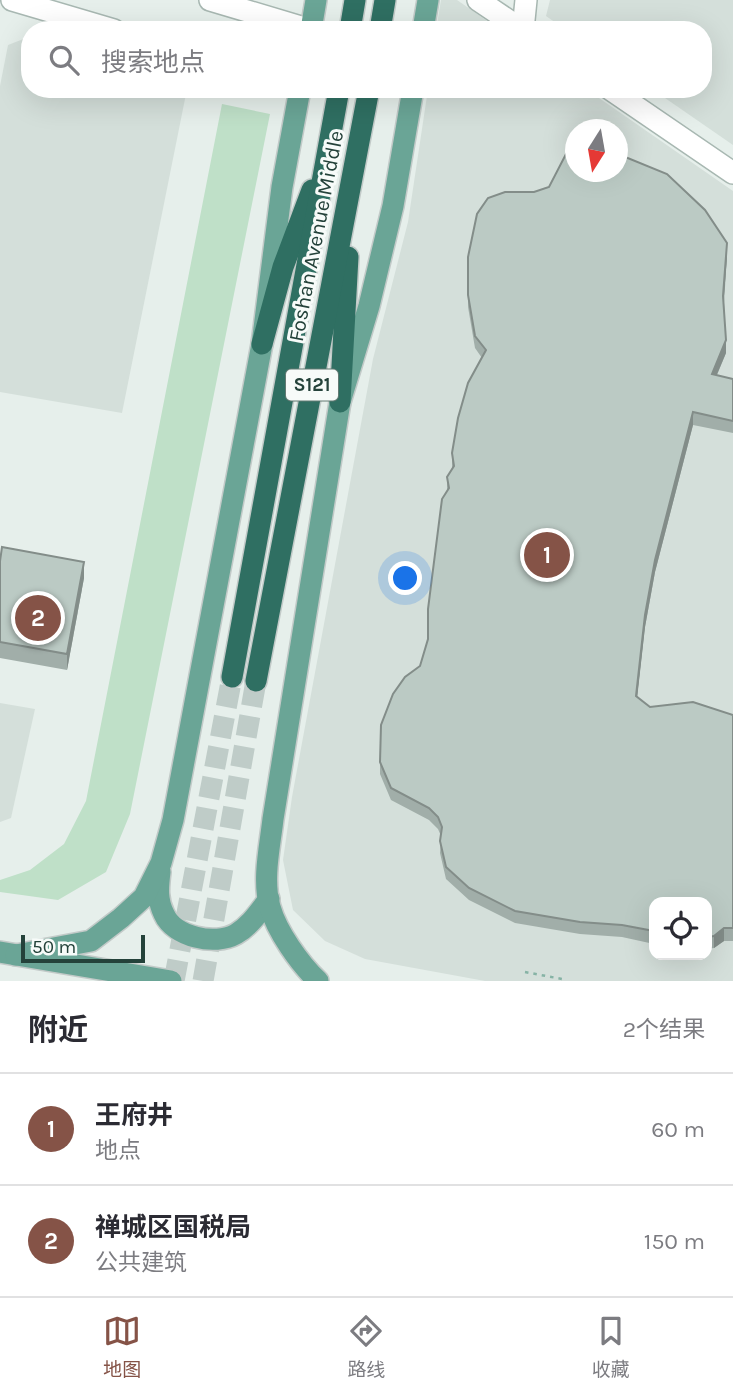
<!DOCTYPE html>
<html lang="zh">
<meta charset="utf-8">
<style>
body{margin:0;font-family:Karla,"Noto Sans SC",sans-serif;background:#f2f2f3;color:#2b2b33}
.controls{position:absolute;right:21px;bottom:21px;display:grid;overflow:hidden;border-radius:14px;box-shadow:0 7px 28px #0002}
.controls button{width:63px;height:63px;display:grid;place-items:center;padding:0;border:0;border-bottom:2px solid #e1e1e2;background:#fff;color:#2b2b33;font:35px sans-serif}
.compass{position:absolute;left:565px;top:119px;width:63px;height:63px;border-radius:50%;background:#fff;box-shadow:0 7px 28px #0002;rotate:191deg}
.scale{position:absolute;left:21px;bottom:18px;width:124px;box-sizing:border-box;padding-left:7px;border:4px solid #24423a;border-top:0;font-size:19px;line-height:24px;white-space:nowrap;color:#24423a;-webkit-text-stroke:5px #f7fbf9;paint-order:stroke}
.you{position:absolute;left:406px;top:579px;width:24px;height:24px;margin:-18px;border:5px solid #fff;border-radius:50%;background:#1a73e8;box-shadow:0 0 0 10px #1a73e833}
.badge{display:grid;place-items:center;width:46px;height:46px;border-radius:50%;background:#855347;color:#fff;font-size:23px;font-weight:700}
.pin{position:absolute;translate:-50% -50%;border:4px solid #fff;box-shadow:0 2px 7px #0006}
.list{margin:0;padding:0;list-style:none}
h2{display:flex;justify-content:space-between;align-items:center;height:91px;margin:0;padding:0 28px;font-size:30px}
h2 small{font-size:23px;font-weight:400;color:#7c7c81}
.list li{display:grid;grid-template-columns:46px 1fr auto;gap:21px;align-items:center;box-sizing:border-box;height:112px;padding:0 28px;border-top:2px solid #e1e1e2}
.list b{display:block;font-size:26px;white-space:nowrap}
.list p{margin:0;font-size:23px;white-space:nowrap;color:#7c7c81}
.list em{font-size:23px;font-style:normal;color:#7c7c81}
.icon{flex:none;width:38px;height:38px;fill:none;stroke:currentColor;stroke-width:2;stroke-linecap:round;stroke-linejoin:round}
.map{position:relative;flex:none;width:733px;height:981px;overflow:hidden}
.search{position:absolute;background:#fff;box-shadow:0 7px 28px #0002;left:21px;right:21px;top:21px;height:77px;display:flex;align-items:center;gap:18px;box-sizing:border-box;padding:0 24px;border-radius:28px;color:#7c7c81;font-size:26px}
.sheet{height:315px;background:#fff}
nav{display:flex;justify-content:space-around;align-items:center;box-sizing:border-box;height:98px;border-top:2px solid #e1e1e2;background:#fff;font-size:19px;color:#7c7c81}
nav a{display:grid;justify-items:center;gap:4px}
nav .on{color:#855347}
.map>svg:first-child{display:block}
.built{fill:#d4dfda;fill-rule:evenodd}
.green{fill:#bfe0c8}
.lines{fill:none;stroke-linecap:round;stroke-linejoin:round}
.highway-tunnel{stroke:#bfccc8;stroke-width:21;stroke-dasharray:21 10;stroke-linecap:butt}
.minor-casing{stroke:#a8b8b2;stroke-width:24}
.major-casing{stroke:#c2cac8;stroke-width:24}
.highway-casing{stroke:#c2cac8;stroke-width:24}
.path{stroke:#86b3a5;stroke-width:2.5;stroke-dasharray:3.5 5;stroke-linecap:butt}
.minor{stroke:#fff;stroke-width:21}
.major{stroke:#6aa596;stroke-width:21}
.highway{stroke:#2f6f62;stroke-width:21}
.wall{fill:#a1aea9}
.shaded-wall{fill:#838d89}
.building{fill:#bbcac4;stroke:#838d89;stroke-width:2}
.labels{text-anchor:middle;dominant-baseline:central;stroke-width:6;stroke-linejoin:round;paint-order:stroke}
.shield{fill:#f7fbf9;stroke:#637a73;stroke-width:2}
.shield-label{font-size:19px;font-weight:bold;fill:#24423a}
.street-label{font-size:21px;fill:#24423a;stroke:#f7fbf9}
</style>
<div class="map">
<svg width="733" height="981" viewBox="0 0 733 981">
<rect width="100%" height="100%" fill="#e6efeb"/>
<g class="built">
<polygon points="441,0 457,0 500,30 436,30"/>
<polygon points="550,0 733,0 733,145 652,89 703,89 703,30 566,30 546,16"/>
<polygon points="26,38 30,39 30,89 187,89 122,413 0,392 0,86 8,45"/>
<path d="M 428,89 L 586,89 L 733,191 L 733,981 L 485,981 L 365,959 L 325,941 L 293,910 L 283,860 L 292,797 L 373,359 L 408,222 ZM 576,130 L 618,130 L 618,172 L 576,172 ZM 654,902 L 707,902 L 707,955 L 654,955 Z"/>
<polygon points="0,703 35,709 11,818 0,822"/>
</g>
<polygon class="green" points="222,104 270,114 130,814 106,872 58,900 0,892 0,880 30,870 64,844 86,801"/>
<g class="lines">
<g class="highway-tunnel">
<polyline points="174,981 232,677"/>
<polyline points="203,981 256,681"/>
</g>
<g class="minor-casing">
<g id="minor">
<polyline points="12,0 114,30"/>
<polyline points="210,0 311,30"/>
<polyline points="478,0 521,29"/>
<polyline points="523,30 526,0"/>
<polyline points="610,89 733,173"/>
</g>
</g>
<g class="major-casing">
<g id="major">
<polyline points="311,30 316,0"/>
<polyline points="423,30 428,0"/>
<path d="M 160,872 C 158,888 157,900 164,914 C 174,937 215,946 236,934 C 250,926 259,912 269,899"/>
<polyline points="0,952 171,981"/>
<polyline points="16,955 91,941 121,918 144,897 161,863 173,820 262,344 282,187 300,89"/>
<path d="M 318,981 C 300,964 277,932 270,907 C 262,880 270,846 273,819 L 340,402 L 369,306 L 393,206 L 413,89"/>
</g>
</g>
<g class="highway-casing">
<g id="highway">
<polyline points="350,30 355,0"/>
<polyline points="380,30 385,0"/>
<polyline points="262,344 283,267 312,190"/>
<polyline points="340,402 348,257"/>
<polyline points="232,677 339,89"/>
<polyline points="256,681 369,89"/>
</g>
</g>
<polyline class="path" points="525,972 562,979 561,981"/>
<use href="#minor" class="minor"/>
<use href="#major" class="major"/>
<use href="#highway" class="highway"/>
</g>
<g class="wall">
<polygon points="727,256 724,303 726,353 717,375 733,379 733,433 693,425 655,572 645,627 637,697 650,707 733,715 733,941 724,941 714,948 707,949 707,902 654,902 654,944 622,937 580,934 515,923 469,900 446,879 440,853 441,836 438,829 429,820 391,800 380,774 380,762 420,666 428,639 447,491 447,477 452,469 452,453 482,358 475,348 468,307 468,257"/>
<polygon points="0,561 84,578 67,670 0,658"/>
</g>
<g class="shaded-wall">
<polygon points="727,243 727,256 723,308 723,296"/>
<polygon points="726,340 726,353 712,386 712,374"/>
<polygon points="693,412 693,425 655,572 645,627 636,708 636,696 645,615 655,560"/>
<polygon points="84,562 84,578 67,670 67,654"/>
<polygon points="724,928 724,941 714,948 714,936"/>
</g>
<g class="building">
<polygon points="576,150 576,172 618,172 618,154 667,174 705,210 727,243 723,296 726,340 712,374 733,379 733,421 693,412 655,560 645,615 636,696 650,707 693,702 733,715 733,928 724,928 714,936 707,937 707,902 654,902 654,931 622,925 580,922 515,911 469,888 446,867 440,841 442,827 438,817 429,808 391,788 380,762 381,725 393,694 405,677 420,666 428,639 428,609 442,499 449,488 447,477 454,466 452,453 458,418 468,383 486,350 475,336 468,295 468,257 477,214 488,198 505,192 534,192 549,187 566,154"/>
<polygon points="2,547 84,562 67,654 0,642 0,561"/>
</g>
<g class="labels">
<rect class="shield" x="286" y="369.5" width="52" height="31" rx="5"/>
<g class="shield-label">
<text x="312" y="385">S121</text>
</g>
<g class="street-label">
<text transform="translate(316 236) rotate(-79)">Foshan Avenue Middle</text>
</g>
</g>
</svg>
<div class="controls">
<button><svg class="icon" aria-label="locate" viewBox="0 0 24 24"><circle cx="12" cy="12" r="6"/><path d="M12 2v4M12 18v4M2 12h4M18 12h4"/></svg></button>
</div>
<svg class="compass" viewBox="-18 -18 36 36"><path d="M0-13l5 13h-10z" fill="#e53935"/><path d="M0 13l5-13h-10z" fill="#7c7c81"/></svg>
<div class="scale">50 m</div>
<div class="you"></div>
<div class="pin badge" style="left:547px;top:555px">1</div>
<div class="pin badge" style="left:38px;top:618px">2</div>
<div class="search"><svg class="icon" aria-label="search" viewBox="0 0 24 24"><circle cx="10" cy="10" r="6"/><path d="M15 15l6 6"/></svg>搜索地点</div>
</div>
<section class="sheet">
<h2>附近<small>2个结果</small></h2>
<ul class="list">
<li><span class="badge">1</span><div><b>王府井</b><p>地点</p></div><em>60 m</em></li>
<li><span class="badge">2</span><div><b>禅城区国税局</b><p>公共建筑</p></div><em>150 m</em></li>
</ul>
</section>
<nav>
<a class="on"><svg class="icon" aria-label="map" viewBox="0 0 24 24"><path d="M3 6l6-2 6 2 6-2v14l-6 2-6-2-6 2zM9 4v14M15 6v14"/></svg>地图</a>
<a><svg class="icon" aria-label="directions" viewBox="0 0 24 24"><path d="M12 3l9 9-9 9-9-9zM9 14v-3h6M13 9l2 2-2 2"/></svg>路线</a>
<a><svg class="icon" aria-label="saved" viewBox="0 0 24 24"><path d="M7 4h10v16l-5-4-5 4z"/></svg>收藏</a>
</nav>
